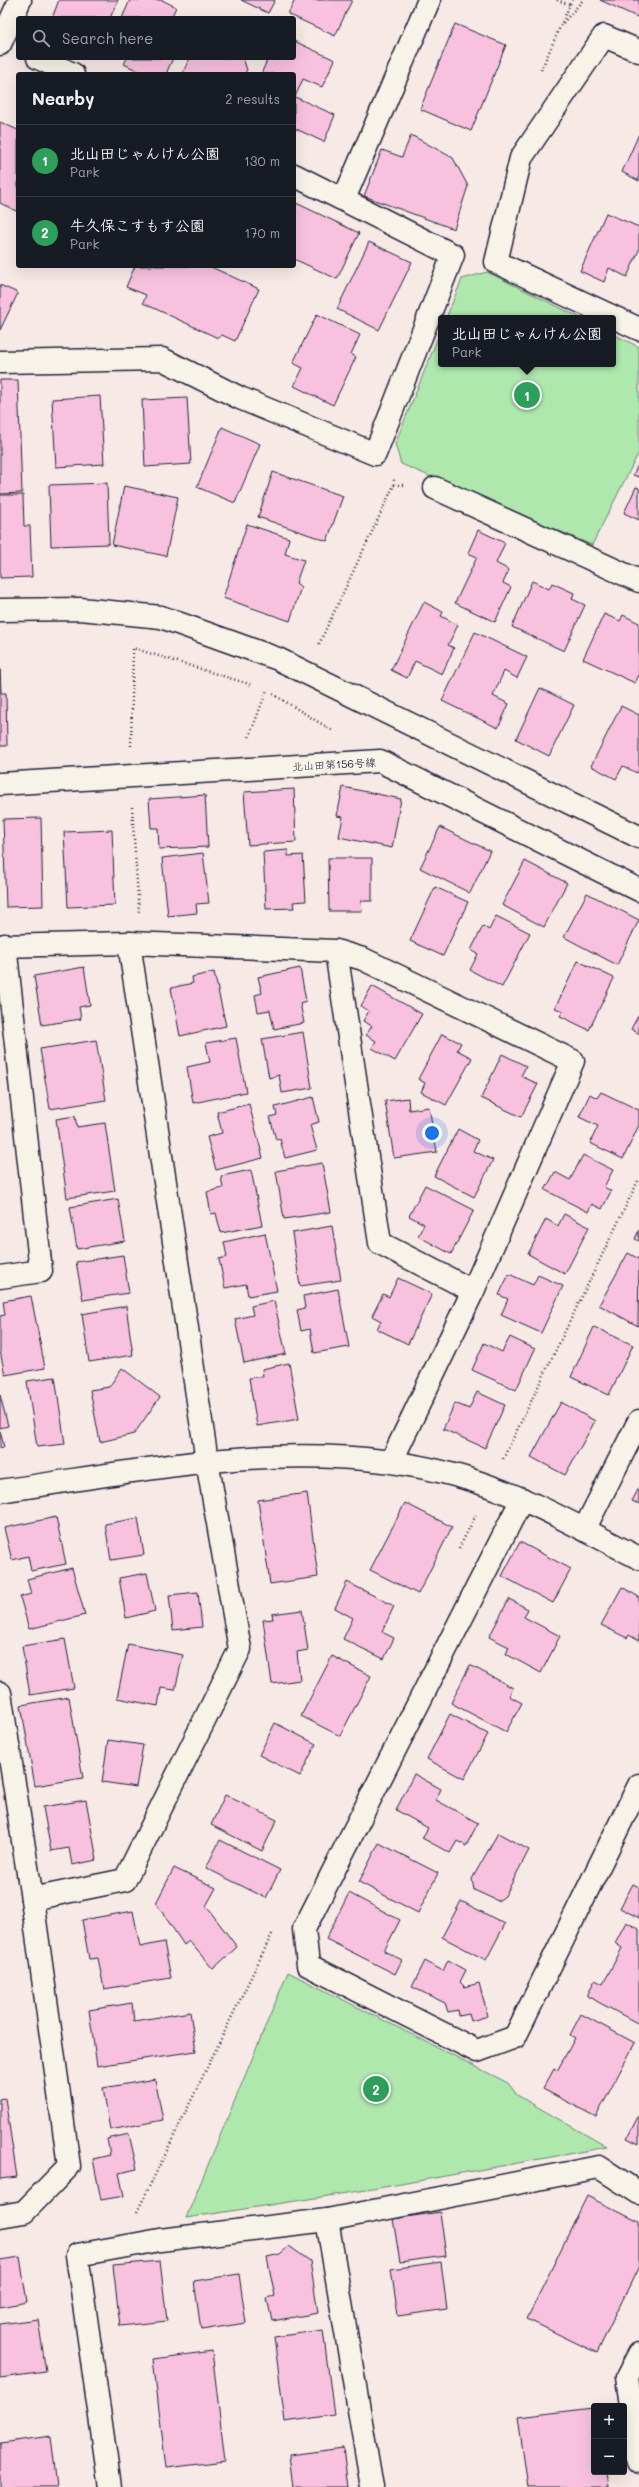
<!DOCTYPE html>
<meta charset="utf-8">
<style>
body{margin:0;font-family:Mali,"Klee One",sans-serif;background:#20242c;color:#f1f3f6}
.controls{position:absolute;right:12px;bottom:12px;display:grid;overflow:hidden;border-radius:4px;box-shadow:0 4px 16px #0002}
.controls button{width:36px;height:36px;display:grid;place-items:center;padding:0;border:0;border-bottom:1px solid #363941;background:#171b24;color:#f1f3f6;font:20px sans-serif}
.you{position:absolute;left:432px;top:1133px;width:14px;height:14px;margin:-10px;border:3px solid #fff;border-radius:50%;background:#1a73e8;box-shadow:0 0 0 6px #1a73e833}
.badge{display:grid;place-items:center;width:26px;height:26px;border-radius:50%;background:#8c9099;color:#fff;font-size:13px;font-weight:700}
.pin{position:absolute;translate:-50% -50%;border:2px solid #fff;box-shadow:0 1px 4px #0006}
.popup{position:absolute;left:438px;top:315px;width:178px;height:52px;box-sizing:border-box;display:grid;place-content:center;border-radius:4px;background:#171b24;filter:drop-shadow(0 1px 3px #0005);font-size:13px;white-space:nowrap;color:#9ea1a6}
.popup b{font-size:15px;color:#f1f3f6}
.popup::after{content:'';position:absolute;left:50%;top:100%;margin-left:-8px;border:8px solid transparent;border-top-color:#171b24}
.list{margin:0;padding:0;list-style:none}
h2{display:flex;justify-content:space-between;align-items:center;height:52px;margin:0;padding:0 16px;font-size:17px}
h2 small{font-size:13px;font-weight:400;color:#9ea1a6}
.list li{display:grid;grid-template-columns:26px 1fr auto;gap:12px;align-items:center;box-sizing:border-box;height:72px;padding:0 16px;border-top:1px solid #363941}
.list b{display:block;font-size:15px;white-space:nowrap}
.list p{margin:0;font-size:13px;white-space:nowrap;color:#9ea1a6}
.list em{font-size:13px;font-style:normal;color:#9ea1a6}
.icon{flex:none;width:22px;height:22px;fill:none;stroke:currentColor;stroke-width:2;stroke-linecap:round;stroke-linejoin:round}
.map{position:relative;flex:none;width:639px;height:2487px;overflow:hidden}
.search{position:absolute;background:#171b24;box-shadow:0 4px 16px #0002;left:16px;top:16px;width:280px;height:44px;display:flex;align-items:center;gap:10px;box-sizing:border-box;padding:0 14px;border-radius:4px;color:#9ea1a6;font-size:15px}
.panel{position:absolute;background:#171b24;box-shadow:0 4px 16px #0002;left:16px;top:72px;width:280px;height:196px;border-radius:4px}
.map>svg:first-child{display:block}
.green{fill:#aee8ad;stroke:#688574}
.building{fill:#f8c2de;stroke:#22223b}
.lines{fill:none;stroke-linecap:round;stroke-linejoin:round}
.street-casing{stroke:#22223b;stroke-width:25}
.secondary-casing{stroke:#22223b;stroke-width:25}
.path{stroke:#22223b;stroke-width:2.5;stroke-dasharray:1 3;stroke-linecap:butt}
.street{stroke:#f7f3e8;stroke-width:22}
.secondary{stroke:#f7f3e8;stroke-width:22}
.labels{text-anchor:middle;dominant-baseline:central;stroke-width:3.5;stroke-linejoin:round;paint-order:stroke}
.street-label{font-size:11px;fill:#22223b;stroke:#f7f3e8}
</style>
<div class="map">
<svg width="639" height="2487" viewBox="0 0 639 2487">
<rect width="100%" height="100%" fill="#f7e9e6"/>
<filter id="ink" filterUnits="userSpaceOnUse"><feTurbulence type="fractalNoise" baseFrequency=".025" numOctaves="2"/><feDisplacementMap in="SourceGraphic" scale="8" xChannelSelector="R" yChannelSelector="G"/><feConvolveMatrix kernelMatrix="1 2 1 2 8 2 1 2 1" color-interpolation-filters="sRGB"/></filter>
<g filter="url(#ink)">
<g class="green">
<polygon points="487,272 581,318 446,318 462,279"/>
<polygon points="441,330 441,364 613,364 613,334 639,347 639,452 592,545 401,464 395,444"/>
<polygon points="288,1972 508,2083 517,2095 607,2147 373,2189 186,2218"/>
</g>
<g class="building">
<polygon points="59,0 118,0 110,18 52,18"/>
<polygon points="130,0 162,0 176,7 171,18 122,18"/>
<polygon points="241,0 275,0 268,13"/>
<polygon points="295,0 352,0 335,36 288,14"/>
<polygon points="600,0 639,0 639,12 637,17"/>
<polygon points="455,24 506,45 471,131 420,109"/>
<polygon points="294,41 335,60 322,87 303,79 295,97 335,115 324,142 294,128 294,74 261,74 268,58 294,58"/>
<polygon points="127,58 173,58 166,74 145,74 124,64"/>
<polygon points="190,58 243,58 247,70 244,74 182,74"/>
<polygon points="0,122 18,130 18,212 0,203"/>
<polygon points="639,134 639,181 622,172"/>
<polygon points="411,135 453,158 468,186 454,229 364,196 382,150 402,157"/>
<polygon points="294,202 359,233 337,279 294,259"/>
<polygon points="606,213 639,227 639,250 627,277 609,268 604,282 580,271"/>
<polygon points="369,242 412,262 379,330 337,309"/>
<polygon points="135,266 209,266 259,289 235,341 222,335 218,338 143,303 146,295 126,287"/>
<polygon points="0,285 18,293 0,330"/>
<polygon points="317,314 360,335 351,354 356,357 333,405 294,386 303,368 293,363"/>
<polygon points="0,380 18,380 22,493 0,494"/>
<polygon points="100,396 104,464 56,467 52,399"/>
<polygon points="187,398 191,464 145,467 142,400"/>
<polygon points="222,427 260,444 235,503 197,487"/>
<polygon points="639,463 639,477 633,475"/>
<polygon points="273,472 343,496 327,541 258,517"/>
<polygon points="107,483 109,544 51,546 49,485"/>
<polygon points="124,486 178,497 166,556 112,545"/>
<polygon points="636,487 639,488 639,520 624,513"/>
<polygon points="0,495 23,495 24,526 30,526 32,577 0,578"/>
<polygon points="247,524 289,538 285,554 304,560 296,583 301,587 290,621 223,598"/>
<polygon points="478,530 505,543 496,563 509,570 503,583 511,587 495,622 455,603 477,557 468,553"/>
<polygon points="532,581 549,589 552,583 574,593 572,599 585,605 564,651 512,627"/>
<polygon points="424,602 443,612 441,616 458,625 448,645 454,648 442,674 415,661 407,678 391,670"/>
<polygon points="604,614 620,621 623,615 639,623 639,675 635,683 583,659"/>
<polygon points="475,632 527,657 517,678 504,671 493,696 509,704 498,728 442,701"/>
<polygon points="0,668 1,693 6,693 7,746 0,746"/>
<polygon points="540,688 574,705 549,756 516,739"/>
<polygon points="621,706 639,715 639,769 637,773 623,766 616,779 591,766"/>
<polygon points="343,787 401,799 392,848 339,837 343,817 337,816"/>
<polygon points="294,789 296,842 248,845 244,792"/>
<polygon points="205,795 208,847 159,849 158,828 151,828 149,799"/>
<polygon points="41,818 43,906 6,907 3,819"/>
<polygon points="440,827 490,851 470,893 420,868"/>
<polygon points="112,830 115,905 68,907 64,832"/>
<polygon points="288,850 288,856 303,855 306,901 293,902 294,908 266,909 263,852"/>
<polygon points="203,853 209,903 196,904 197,913 168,916 162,858"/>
<polygon points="328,858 372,858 372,901 361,901 362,911 329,911"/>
<polygon points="525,861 567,883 544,927 502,905"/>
<polygon points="435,887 468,902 443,956 410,941"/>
<polygon points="587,893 639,920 617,965 564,937"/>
<polygon points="496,916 530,933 502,987 470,970 478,954 471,950 483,926 489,930"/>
<polygon points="578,961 614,978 589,1030 560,1016 563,1011 555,1008"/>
<polygon points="84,967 90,1005 79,1007 81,1019 42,1025 34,976"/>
<polygon points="300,968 306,1001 300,1003 304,1023 274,1029 270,1010 258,1012 255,995 262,993 258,977"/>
<polygon points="214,972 226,1026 180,1036 171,988 193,983 192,977"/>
<polygon points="372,986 422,1014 395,1061 372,1048 376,1041 366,1035 372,1026 363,1021 369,1011 361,1006"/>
<polygon points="639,1014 639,1034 631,1029"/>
<polygon points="303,1032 312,1088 282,1093 279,1075 269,1078 262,1039"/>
<polygon points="442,1034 461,1043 457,1050 472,1058 446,1105 421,1092 425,1083 418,1079"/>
<polygon points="236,1038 246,1092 193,1103 187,1067 210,1062 206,1043"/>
<polygon points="96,1040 106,1100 50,1109 40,1049"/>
<polygon points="502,1054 526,1066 521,1076 538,1084 521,1117 481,1098"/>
<polygon points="601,1092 639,1110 639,1125 623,1159 590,1143 598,1126 579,1117 590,1094 597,1098"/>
<polygon points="313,1097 319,1122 310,1125 317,1150 285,1158 280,1139 276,1140 270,1117 277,1115 275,1107"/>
<polygon points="408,1098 409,1110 429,1107 437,1152 394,1158 385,1101"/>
<polygon points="249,1104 263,1158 216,1170 207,1137 222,1133 217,1112"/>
<polygon points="75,1116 77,1127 105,1123 115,1191 67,1198 56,1119"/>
<polygon points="458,1129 478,1140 473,1151 493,1160 474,1197 434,1176"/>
<polygon points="583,1155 613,1170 604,1187 611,1191 602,1209 592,1204 588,1212 545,1190 555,1172 570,1180"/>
<polygon points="322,1163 331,1212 284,1219 276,1171"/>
<polygon points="251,1170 262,1225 221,1233 216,1213 211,1214 207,1192 223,1188 221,1176"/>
<polygon points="425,1185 474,1210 451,1254 418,1236 424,1224 409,1216"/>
<polygon points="118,1199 125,1241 77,1249 70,1207"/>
<polygon points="564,1214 589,1227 565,1274 528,1254 546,1219 558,1226"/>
<polygon points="332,1226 341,1280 300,1286 292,1233"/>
<polygon points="639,1230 639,1241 635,1239"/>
<polygon points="265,1233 277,1291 248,1296 246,1284 225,1288 219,1259 227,1257 224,1242"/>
<polygon points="628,1253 639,1259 638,1326 599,1305"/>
<polygon points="123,1255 129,1293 83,1300 76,1262"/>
<polygon points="509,1274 533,1285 538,1275 563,1286 541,1333 501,1315 508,1299 499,1295"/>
<polygon points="398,1278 432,1294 408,1344 377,1329 381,1321 372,1316 383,1294 389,1297"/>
<polygon points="338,1289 349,1347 314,1353 310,1329 301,1331 297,1310 305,1308 303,1296"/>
<polygon points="31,1296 45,1368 5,1375 0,1351 0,1316 5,1315 3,1301"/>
<polygon points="274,1301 286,1354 244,1363 235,1319 253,1315 251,1306"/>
<polygon points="126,1306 133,1355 89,1362 82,1314"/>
<polygon points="594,1327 633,1345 609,1395 571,1377"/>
<polygon points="510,1337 535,1349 516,1390 472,1370 484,1343 502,1352"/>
<polygon points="289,1363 299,1419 257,1426 249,1378 263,1376 262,1369"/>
<polygon points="122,1368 160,1397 134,1434 100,1442 90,1390 109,1387"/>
<polygon points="55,1377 65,1444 37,1447 27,1381"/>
<polygon points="477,1392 505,1405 485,1448 443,1429 455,1403 469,1409"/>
<polygon points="0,1395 8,1426 0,1428"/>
<polygon points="561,1402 595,1421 565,1475 531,1457"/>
<polygon points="0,1431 4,1447 0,1448"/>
<polygon points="639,1488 639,1504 632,1501"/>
<polygon points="307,1493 318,1577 270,1584 258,1500"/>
<polygon points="405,1503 452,1527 418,1594 370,1570"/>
<polygon points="56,1517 66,1564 31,1571 28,1556 12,1560 4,1528"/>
<polygon points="138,1518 144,1555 111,1560 105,1524"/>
<polygon points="520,1542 571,1569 553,1603 502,1576"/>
<polygon points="72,1568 85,1615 29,1629 20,1597 31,1594 27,1579"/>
<polygon points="147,1573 155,1611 126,1618 119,1578"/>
<polygon points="347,1582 394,1606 382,1632 394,1638 384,1659 343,1639 353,1618 335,1608"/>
<polygon points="622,1587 639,1597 639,1641 629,1635 627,1638 601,1625"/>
<polygon points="198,1592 202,1627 173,1630 169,1595"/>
<polygon points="509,1599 528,1609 524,1617 560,1636 541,1673 506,1654 509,1647 489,1637"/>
<polygon points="302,1610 308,1650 297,1652 300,1680 272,1684 263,1620 273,1619 272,1614"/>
<polygon points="65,1639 74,1688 30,1695 22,1646"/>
<polygon points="128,1644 183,1655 175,1690 161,1688 158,1706 117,1698"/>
<polygon points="332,1656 371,1676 340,1736 301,1716"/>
<polygon points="470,1665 513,1688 509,1696 522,1703 506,1732 451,1703"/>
<polygon points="69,1697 83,1778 35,1786 21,1705"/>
<polygon points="450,1714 488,1734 464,1779 427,1759"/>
<polygon points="275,1723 316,1744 300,1776 259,1755"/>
<polygon points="108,1740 143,1745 136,1787 102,1782"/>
<polygon points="414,1774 441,1789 436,1800 478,1823 466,1846 457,1841 450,1853 422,1838 428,1828 396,1810"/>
<polygon points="225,1795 277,1820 262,1851 211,1825"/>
<polygon points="86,1800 97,1860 72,1865 69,1848 51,1851 43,1807"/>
<polygon points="498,1833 529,1850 505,1896 498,1901 474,1890 472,1879"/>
<polygon points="220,1840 280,1870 266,1898 206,1868"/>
<polygon points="379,1843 438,1873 418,1913 359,1882"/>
<polygon points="174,1868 216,1888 206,1906 237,1947 213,1969 189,1941 184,1945 156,1903"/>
<polygon points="633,1884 639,1887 639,1918 620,1908"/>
<polygon points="349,1893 400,1920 384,1951 402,1960 395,1974 326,1939"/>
<polygon points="461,1901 505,1924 486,1960 442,1937"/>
<polygon points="133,1911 140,1947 164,1942 171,1978 104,1989 98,1958 89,1959 82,1920"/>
<polygon points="626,1922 639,1929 639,2024 587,1996 595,1980 603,1984 622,1948 615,1943"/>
<polygon points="448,1960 466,1970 460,1982 465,1987 479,1983 488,2016 471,2021 469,2014 459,2016 458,2010 448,2012 445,2003 412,1987 425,1961 443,1971"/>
<polygon points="132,2003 134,2021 190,2012 196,2051 97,2066 89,2010"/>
<polygon points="581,2014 635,2043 596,2117 543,2089 554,2069 557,2071 575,2038 570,2035"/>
<polygon points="155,2079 163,2120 110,2130 103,2088"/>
<polygon points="5,2098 17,2177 0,2179 0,2099"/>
<polygon points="639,2115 639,2144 627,2138"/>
<polygon points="129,2134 137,2169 119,2173 124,2196 101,2200 93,2159 110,2155 107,2139"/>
<polygon points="587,2196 639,2222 639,2266 597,2353 527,2319"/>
<polygon points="440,2212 446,2256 400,2262 393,2219"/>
<polygon points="289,2246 310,2261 318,2313 272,2321 267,2298 275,2296 267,2257 280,2254"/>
<polygon points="20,2257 27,2302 0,2307 0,2260"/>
<polygon points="160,2261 167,2321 120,2326 113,2265"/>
<polygon points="441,2262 447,2309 398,2316 391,2269"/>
<polygon points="239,2274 246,2323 201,2330 194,2281"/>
<polygon points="38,2319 46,2372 0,2378 0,2324"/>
<polygon points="323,2330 334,2415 285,2422 274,2337"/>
<polygon points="212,2351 225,2461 166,2468 153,2359"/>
<polygon points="594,2408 594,2472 607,2472 609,2487 528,2487 518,2417"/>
<polygon points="51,2436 57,2487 0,2487 0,2443"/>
<polygon points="343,2448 348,2487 293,2487 289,2455"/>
</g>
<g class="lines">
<g class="street-casing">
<g id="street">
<polyline points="0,44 20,0"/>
<polyline points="639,51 604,36 521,158 496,262 639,329"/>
<polyline points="38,58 73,74"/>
<polyline points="344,199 429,0"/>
<polyline points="0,362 162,359 240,398 375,454 453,255 294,175"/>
<polyline points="435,488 639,581"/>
<polyline points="0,610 80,609 161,617 278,659 639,837"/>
<polyline points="0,784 380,761 639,890"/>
<polyline points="0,946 129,943 336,951 363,959 573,1061 473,1291 392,1460"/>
<polyline points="336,951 380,1243 473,1291"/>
<polyline points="0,1277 41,1271 5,945"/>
<polyline points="522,1499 304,1929 308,1965 477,2051 515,2037 639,1785"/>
<polyline points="584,1530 639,1421"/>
<polyline points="0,1693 32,1899 69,2166 24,2212 0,2216"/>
<polyline points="32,1899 125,1880 240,1649 207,1461 129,943"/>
<polyline points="327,2220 372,2487"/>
<polyline points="639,2354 627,2377 639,2462"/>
<polyline points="110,2487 77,2255 160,2240 327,2220 599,2167 639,2193"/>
</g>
</g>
<g class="secondary-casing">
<path id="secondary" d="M 0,1491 C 150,1470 308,1433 458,1476 C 522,1494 580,1528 639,1558"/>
</g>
<g class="path">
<polyline points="557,0 570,5"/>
<polyline points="563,23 583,0"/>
<polyline points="541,70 572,0"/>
<polyline points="394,485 404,485"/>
<polyline points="319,644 394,485 394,478"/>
<polyline points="273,694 333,731"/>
<polyline points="249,737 267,690"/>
<polyline points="131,746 133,648 252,685"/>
<polyline points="132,807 139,912"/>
<polyline points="503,1459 639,1179"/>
<polyline points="459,1548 476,1515"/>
<polyline points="137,2212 272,1934"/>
</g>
<use href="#street" class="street"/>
<use href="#secondary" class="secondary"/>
</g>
</g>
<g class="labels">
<g class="street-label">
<text transform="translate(334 764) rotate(-3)">北山田第156号線</text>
</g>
</g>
</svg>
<div class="controls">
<button>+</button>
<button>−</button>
</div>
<div class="you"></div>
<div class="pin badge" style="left:527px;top:395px;background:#2e9e5b">1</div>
<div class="popup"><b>北山田じゃんけん公園</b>Park</div>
<div class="pin badge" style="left:376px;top:2089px;background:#2e9e5b">2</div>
<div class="search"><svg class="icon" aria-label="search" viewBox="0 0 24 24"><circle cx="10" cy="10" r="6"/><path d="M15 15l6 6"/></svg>Search here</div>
<section class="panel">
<h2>Nearby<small>2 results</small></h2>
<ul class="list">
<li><span class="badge" style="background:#2e9e5b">1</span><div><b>北山田じゃんけん公園</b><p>Park</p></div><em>130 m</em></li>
<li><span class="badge" style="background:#2e9e5b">2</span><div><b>牛久保こすもす公園</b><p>Park</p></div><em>170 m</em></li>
</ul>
</section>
</div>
